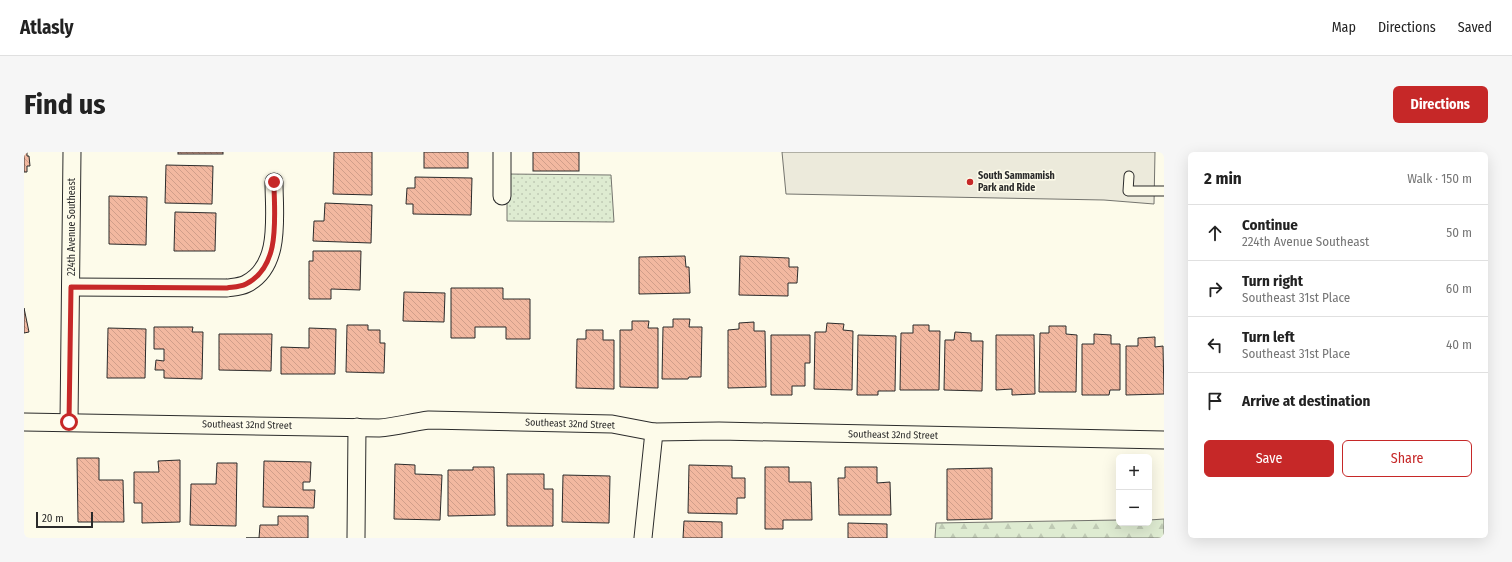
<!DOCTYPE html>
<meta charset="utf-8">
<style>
body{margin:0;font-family:"Fira Sans Condensed",sans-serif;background:#f6f6f6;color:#222}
.controls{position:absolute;right:12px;bottom:12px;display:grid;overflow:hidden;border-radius:6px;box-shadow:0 4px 16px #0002}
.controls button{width:36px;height:36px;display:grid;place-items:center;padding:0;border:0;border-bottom:1px solid #e0e0e0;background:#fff;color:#222;font:20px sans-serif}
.scale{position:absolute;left:12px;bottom:10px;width:57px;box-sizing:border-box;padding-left:4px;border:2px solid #2b2b2b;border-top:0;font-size:11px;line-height:14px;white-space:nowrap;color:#2b2b2b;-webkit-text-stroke:3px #fdfbea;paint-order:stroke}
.stop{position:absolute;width:12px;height:12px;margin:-9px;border:3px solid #c62828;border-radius:50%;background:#fff}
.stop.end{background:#c62828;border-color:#fff;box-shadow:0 1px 4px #0008}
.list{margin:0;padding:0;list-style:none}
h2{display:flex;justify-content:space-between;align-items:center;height:52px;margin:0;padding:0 16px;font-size:17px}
h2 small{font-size:13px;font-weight:400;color:#767676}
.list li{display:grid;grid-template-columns:26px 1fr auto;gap:12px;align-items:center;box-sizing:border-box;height:56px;padding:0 16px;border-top:1px solid #e0e0e0}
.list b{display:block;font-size:15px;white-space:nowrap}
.list p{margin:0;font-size:13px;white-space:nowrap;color:#767676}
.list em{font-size:13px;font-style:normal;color:#767676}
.actions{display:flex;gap:8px;padding:12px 16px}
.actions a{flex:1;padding:9px 0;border:1px solid #c62828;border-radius:6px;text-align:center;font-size:14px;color:#c62828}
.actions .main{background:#c62828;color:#fff}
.icon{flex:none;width:22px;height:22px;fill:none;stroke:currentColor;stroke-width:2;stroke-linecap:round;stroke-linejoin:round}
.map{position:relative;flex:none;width:1140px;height:386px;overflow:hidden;border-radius:6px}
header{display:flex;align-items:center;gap:24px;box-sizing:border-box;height:56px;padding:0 20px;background:#fff;border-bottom:1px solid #e0e0e0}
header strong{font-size:19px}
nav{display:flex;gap:22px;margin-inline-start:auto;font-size:14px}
.intro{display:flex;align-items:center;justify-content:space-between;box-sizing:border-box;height:96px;padding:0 24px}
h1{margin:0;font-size:28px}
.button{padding:10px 18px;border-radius:6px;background:#c62828;color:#fff;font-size:14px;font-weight:700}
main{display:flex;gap:24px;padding:0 24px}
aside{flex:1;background:#fff;border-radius:6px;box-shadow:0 4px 16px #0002}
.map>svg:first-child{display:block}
.forest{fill:url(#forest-firs);stroke:#74746e}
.park{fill:url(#park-dots);stroke:#74746e}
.parking{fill:#eceadb;stroke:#74746e}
.building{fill:url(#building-back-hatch);stroke:#2b2b2b}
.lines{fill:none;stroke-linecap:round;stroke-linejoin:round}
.lane-casing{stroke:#2b2b2b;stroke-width:11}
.street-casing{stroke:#2b2b2b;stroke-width:19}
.lane{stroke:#fdfbea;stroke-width:9}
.street{stroke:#fdfbea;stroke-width:17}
.route{stroke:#c62828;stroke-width:5}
.poi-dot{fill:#c62828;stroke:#fdfbea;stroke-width:1.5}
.labels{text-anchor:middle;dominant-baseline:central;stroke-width:3;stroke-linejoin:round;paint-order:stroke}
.poi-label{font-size:10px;font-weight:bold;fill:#2b2b2b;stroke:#fdfbea;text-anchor:start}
.street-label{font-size:10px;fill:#2b2b2b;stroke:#fdfbea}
</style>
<header>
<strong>Atlasly</strong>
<nav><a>Map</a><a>Directions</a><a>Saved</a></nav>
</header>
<div class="intro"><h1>Find us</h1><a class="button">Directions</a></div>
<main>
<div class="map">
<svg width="1140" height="386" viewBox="0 0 1140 386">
<defs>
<pattern id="forest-firs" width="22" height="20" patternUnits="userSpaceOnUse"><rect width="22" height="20" fill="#deebd1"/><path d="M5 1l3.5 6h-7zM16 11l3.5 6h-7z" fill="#bfcab4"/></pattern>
<pattern id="park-dots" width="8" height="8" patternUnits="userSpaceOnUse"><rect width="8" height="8" fill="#deebd1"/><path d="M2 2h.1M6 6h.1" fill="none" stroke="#bfcab4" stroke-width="1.8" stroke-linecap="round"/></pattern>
<pattern id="building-back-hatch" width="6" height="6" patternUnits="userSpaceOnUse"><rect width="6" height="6" fill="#f2b8a0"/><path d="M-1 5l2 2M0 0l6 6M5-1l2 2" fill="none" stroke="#d09e8a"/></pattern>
</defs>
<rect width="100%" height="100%" fill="#fdfbea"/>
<polygon class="forest" points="1140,367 1140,386 911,386 912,371 1095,368 1095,371 1125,371 1125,368"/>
<polygon class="park" points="483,22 587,23 590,70 483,69"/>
<polygon class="parking" points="758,0 1131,0 1130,52 1080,48 762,42"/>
<g class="building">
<polygon points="0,0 3,0 3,4 5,4 6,14 3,14 3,20 0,20"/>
<rect x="154" y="0" width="45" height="2"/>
<polygon points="310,0 348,0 348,43 309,42"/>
<rect x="400" y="0" width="44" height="16"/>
<rect x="509" y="0" width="46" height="19"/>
<polygon points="142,13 189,14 188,52 141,51"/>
<polygon points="391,25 448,26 447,63 389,62 389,52 382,52 383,36 391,36"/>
<polygon points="85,44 123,45 122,93 85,92"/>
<polygon points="301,51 348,53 347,91 289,89 290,69 300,69"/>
<polygon points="151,60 192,61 191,99 150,99"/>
<polygon points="289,99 337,99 336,138 307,137 307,147 285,147 285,109 289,109"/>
<polygon points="661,104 662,115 665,115 666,141 615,142 615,105"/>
<polygon points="716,104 765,106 765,115 774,115 773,131 764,131 764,144 715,143"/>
<polygon points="427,136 479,136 479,147 506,147 506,187 482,187 482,175 451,175 451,186 427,186"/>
<polygon points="380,140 421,141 420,170 379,169"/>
<polygon points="0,156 5,180 0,181"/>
<polygon points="649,167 666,167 665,175 678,175 677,225 665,225 664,227 638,227 639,175 649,175"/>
<polygon points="608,169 625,169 624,176 634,176 634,236 596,235 596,178 608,178"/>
<polygon points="730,170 730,179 741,179 742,235 704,236 704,178 715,177 715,171"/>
<polygon points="803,171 820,172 819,178 829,179 828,238 790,237 791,180 802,180"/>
<polygon points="323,173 344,173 344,178 356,178 356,191 361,191 360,221 322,220"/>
<polygon points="889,173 905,173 905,179 916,179 915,238 876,238 877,181 889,181"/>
<polygon points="1025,174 1042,174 1042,182 1053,183 1052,240 1015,240 1016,181 1025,181"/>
<polygon points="130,175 169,175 168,180 179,180 178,227 140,226 140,218 131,218 132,208 140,209 140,197 130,197"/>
<polygon points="84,176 122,177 121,226 83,226"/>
<polygon points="285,176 312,177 311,222 257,222 257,195 285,196"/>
<polygon points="562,178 579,178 579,188 590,188 590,237 552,236 553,187 562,187"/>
<polygon points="931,180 947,181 947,189 959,189 958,239 920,238 921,188 930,188"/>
<polygon points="195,182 248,182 247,219 195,218"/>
<polygon points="1070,182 1087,183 1087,192 1096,192 1096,238 1086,238 1085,243 1058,243 1058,192 1070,192"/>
<polygon points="747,183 786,183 786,211 781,211 781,234 768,234 768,243 747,243"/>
<polygon points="834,183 872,184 871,239 854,239 854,243 833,243"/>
<polygon points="972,183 1010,183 1011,242 988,243 988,237 972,238"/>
<polygon points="1131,185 1131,195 1139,194 1140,242 1102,243 1102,194 1114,194 1114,186"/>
<polygon points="53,306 75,306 75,328 99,328 100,370 54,370"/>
<polygon points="156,308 156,370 118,371 118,351 110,351 110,320 135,320 134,309"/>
<polygon points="240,309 287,310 286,330 279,330 279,338 291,338 290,356 239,355"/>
<polygon points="193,311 213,311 212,374 166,373 167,332 192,332"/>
<polygon points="371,312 391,313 391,322 418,323 416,368 370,367"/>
<polygon points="665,313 708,314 708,326 721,326 721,346 713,346 713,362 664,361"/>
<polygon points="449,315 470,315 471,363 424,364 424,318 449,318"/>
<polygon points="741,315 765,315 765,330 787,330 788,368 759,368 759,377 741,377"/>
<polygon points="821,315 853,315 853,331 866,330 867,363 815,363 814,326 821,326"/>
<polygon points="968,316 968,367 923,368 923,317"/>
<polygon points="483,322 520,322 520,337 529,337 529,374 483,374"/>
<polygon points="539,323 586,324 585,371 538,370"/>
<polygon points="254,364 284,364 284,386 222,386 235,386 236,373 254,373"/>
<polygon points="660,369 698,370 698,386 659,386"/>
<polygon points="824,371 863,372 863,386 824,386"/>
</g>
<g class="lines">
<g class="lane-casing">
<polyline id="lane" points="1105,24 1104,39 1140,39"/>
</g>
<g class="street-casing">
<g id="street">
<polyline points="478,44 478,0"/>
<path d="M 47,135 L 203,136 C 209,135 216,135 222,132 C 258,114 250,63 250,30"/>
<path d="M 0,270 L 355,276 C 372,275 388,270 405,268 L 588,272 L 630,280 L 695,279 L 1140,288"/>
<polyline points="45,270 48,0"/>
<polyline points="332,386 333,275"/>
<polyline points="619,386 630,280"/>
</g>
</g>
<use href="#lane" class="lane"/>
<use href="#street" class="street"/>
</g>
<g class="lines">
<path class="route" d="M 45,270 L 47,135 L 203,136 C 209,135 216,135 222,132 C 258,114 250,63 250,30"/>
</g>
<circle class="poi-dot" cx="946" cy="30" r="4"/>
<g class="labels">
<g class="poi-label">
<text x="954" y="24">South Sammamish<tspan x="954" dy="12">Park and Ride</tspan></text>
</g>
<g class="street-label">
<text transform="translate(48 75) rotate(-90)">224th Avenue Southeast</text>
<text transform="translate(546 272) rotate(2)">Southeast 32nd Street</text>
<text transform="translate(223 273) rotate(1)">Southeast 32nd Street</text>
<text transform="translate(869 283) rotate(1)">Southeast 32nd Street</text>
</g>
</g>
</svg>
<div class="controls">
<button>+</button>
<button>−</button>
</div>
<div class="scale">20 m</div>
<div class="stop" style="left:45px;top:270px"></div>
<div class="stop end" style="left:250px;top:30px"></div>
</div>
<aside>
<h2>2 min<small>Walk · 150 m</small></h2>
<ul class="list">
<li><svg class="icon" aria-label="ahead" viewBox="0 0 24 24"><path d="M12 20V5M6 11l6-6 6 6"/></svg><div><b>Continue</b><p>224th Avenue Southeast</p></div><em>50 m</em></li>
<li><svg class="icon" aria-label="right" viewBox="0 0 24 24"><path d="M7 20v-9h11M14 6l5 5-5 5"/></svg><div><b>Turn right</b><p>Southeast 31st Place</p></div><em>60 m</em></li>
<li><svg class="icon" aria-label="left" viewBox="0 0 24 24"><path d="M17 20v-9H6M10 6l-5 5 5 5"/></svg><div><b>Turn left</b><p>Southeast 31st Place</p></div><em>40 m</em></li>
<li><svg class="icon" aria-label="arrive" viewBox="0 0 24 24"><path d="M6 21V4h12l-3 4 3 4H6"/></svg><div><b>Arrive at destination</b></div></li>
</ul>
<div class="actions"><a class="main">Save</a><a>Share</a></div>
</aside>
</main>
